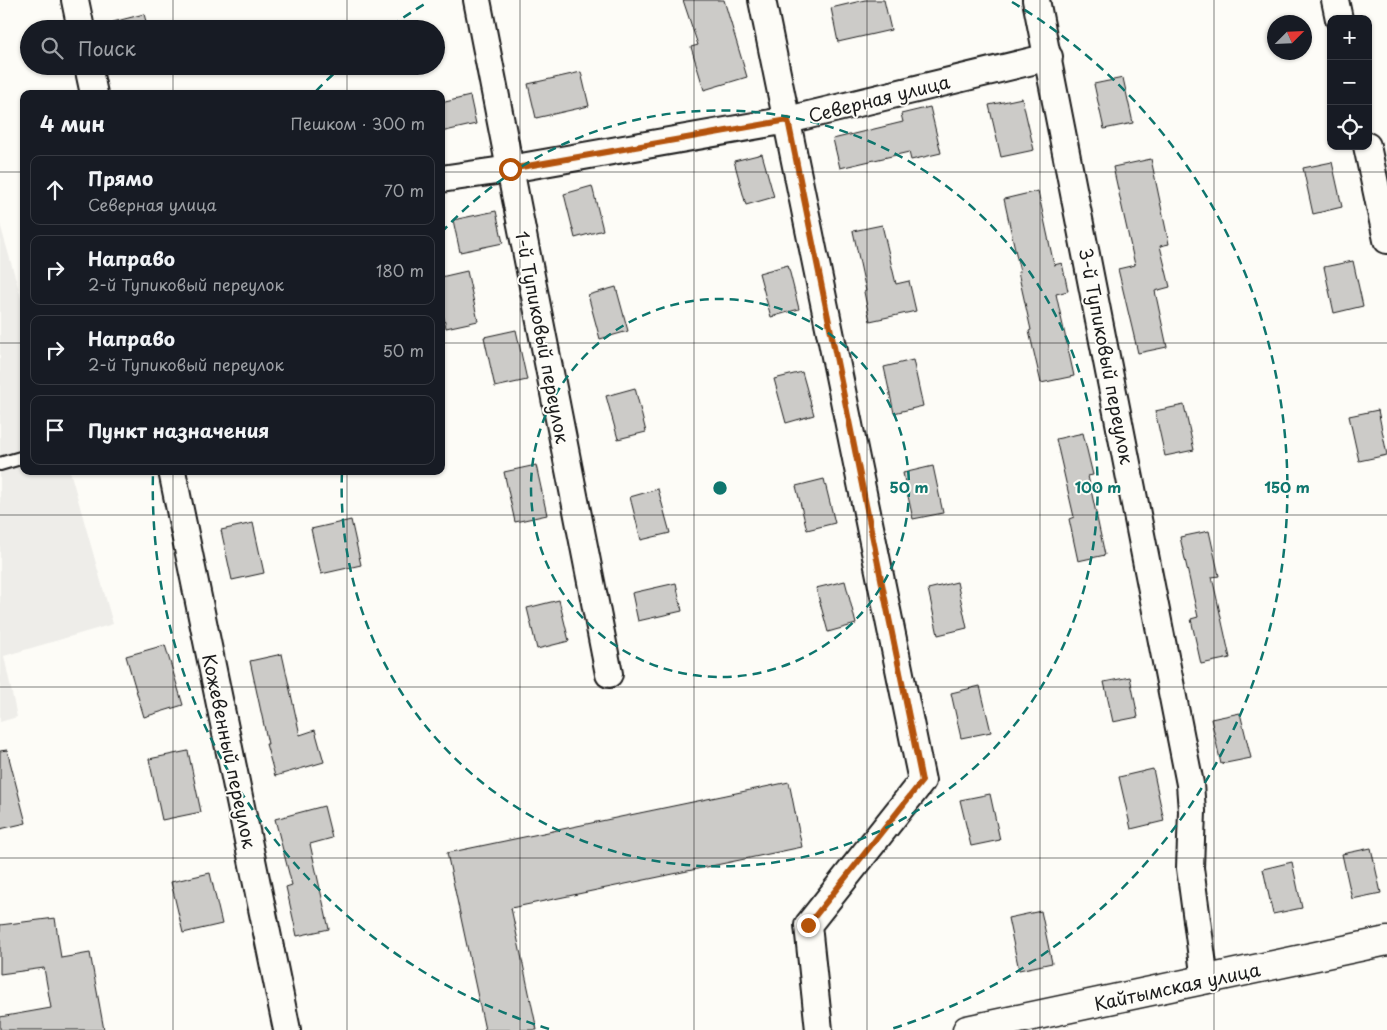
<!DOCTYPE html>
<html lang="ru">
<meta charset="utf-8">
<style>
body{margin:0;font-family:"Playpen Sans",sans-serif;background:#20242c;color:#f1f3f6}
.controls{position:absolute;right:15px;top:15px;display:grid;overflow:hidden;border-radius:10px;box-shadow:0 1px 4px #0004}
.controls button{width:45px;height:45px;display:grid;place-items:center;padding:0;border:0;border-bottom:1px solid #363941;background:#171b24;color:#f1f3f6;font:25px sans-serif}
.compass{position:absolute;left:1267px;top:15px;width:45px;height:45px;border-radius:50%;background:#171b24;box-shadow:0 1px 4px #0004;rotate:66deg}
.stop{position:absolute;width:15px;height:15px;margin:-11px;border:4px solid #b45309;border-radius:50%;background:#fff}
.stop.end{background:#b45309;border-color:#fff;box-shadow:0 1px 5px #0008}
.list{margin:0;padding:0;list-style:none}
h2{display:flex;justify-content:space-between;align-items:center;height:65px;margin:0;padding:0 20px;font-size:21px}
h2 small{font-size:16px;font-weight:400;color:#9ea1a6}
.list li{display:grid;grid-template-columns:32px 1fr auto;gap:15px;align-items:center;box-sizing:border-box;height:70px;margin:0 10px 10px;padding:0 10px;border:1px solid #363941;border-radius:10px}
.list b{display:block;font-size:19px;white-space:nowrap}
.list p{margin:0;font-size:16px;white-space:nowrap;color:#9ea1a6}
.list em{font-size:16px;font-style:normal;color:#9ea1a6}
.icon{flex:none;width:28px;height:28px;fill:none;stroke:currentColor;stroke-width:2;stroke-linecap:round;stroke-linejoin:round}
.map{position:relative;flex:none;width:1387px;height:1030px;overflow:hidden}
.search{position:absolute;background:#171b24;box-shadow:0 1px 4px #0004;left:20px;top:20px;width:425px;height:55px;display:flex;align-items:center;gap:12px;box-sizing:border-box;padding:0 18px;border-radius:28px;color:#9ea1a6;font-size:19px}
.panel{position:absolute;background:#171b24;box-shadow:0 1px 4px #0004;left:20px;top:90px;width:425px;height:385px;border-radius:10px}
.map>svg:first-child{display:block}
.built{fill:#eeede9}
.building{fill:#cccbc8;stroke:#1c1c1c}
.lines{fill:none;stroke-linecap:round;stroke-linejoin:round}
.service-casing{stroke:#1c1c1c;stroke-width:16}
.minor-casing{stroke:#1c1c1c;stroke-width:30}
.tertiary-casing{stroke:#1c1c1c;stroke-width:31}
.service{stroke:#fdfcf7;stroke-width:12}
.minor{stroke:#fdfcf7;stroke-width:26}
.tertiary{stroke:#fdfcf7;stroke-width:28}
.route{stroke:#b45309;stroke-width:6}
.grid{fill:none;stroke:#1c1c1c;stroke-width:1;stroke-opacity:0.55}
.ring{fill:none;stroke:#0f766e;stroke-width:2.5;stroke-dasharray:9 6}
.labels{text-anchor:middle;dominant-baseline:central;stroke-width:4;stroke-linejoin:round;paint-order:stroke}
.street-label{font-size:18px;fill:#1c1c1c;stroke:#fdfcf7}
.centre{fill:#0f766e;stroke:#fdfcf7;stroke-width:2.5}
.ring-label{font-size:15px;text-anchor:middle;font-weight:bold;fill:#0f766e;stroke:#fdfcf7;stroke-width:4;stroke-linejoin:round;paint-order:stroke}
</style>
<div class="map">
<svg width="1387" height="1030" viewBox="0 0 1387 1030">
<rect width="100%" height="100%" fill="#fdfcf7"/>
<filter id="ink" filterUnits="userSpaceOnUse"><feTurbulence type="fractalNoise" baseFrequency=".02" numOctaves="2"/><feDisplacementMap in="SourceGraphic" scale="10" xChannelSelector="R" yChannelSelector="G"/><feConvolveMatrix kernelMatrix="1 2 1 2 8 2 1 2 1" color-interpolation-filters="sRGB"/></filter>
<g filter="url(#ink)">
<polygon class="built" points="0,224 24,308 24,471 70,471 113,624 4,656 17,717 0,722"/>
<g class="building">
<polygon points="683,0 724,0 747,77 704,90 691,47 698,45"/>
<polygon points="865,0 884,0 891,30 838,42 831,8"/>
<polygon points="144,14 148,29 115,29 113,22"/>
<polygon points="124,66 146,66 125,71"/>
<polygon points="581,72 589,106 536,118 528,84"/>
<polygon points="1123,78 1133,123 1104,129 1094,84"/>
<polygon points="470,96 476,124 441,132 441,103"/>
<polygon points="1022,98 1034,150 1001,157 989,105"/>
<polygon points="930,107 941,153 911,160 909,152 840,168 833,139 903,122 901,114"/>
<polygon points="762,154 774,197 746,205 734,161"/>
<polygon points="1151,159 1169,244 1160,246 1170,287 1155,291 1167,347 1138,353 1118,269 1135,265 1113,167"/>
<polygon points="1332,162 1342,207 1313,214 1303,168"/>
<polygon points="592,186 603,230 575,238 564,194"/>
<polygon points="1038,191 1054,265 1062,263 1068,291 1056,294 1074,376 1041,383 1029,331 1031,330 1018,272 1020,272 1004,199"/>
<polygon points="496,211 503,243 460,252 453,220"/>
<polygon points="882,225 896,284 909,281 916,311 870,321 864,292 866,291 853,231"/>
<polygon points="1353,261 1363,306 1334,313 1324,267"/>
<polygon points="788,265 799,309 771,317 759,273"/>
<polygon points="467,271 478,321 446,328 441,304 441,277"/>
<polygon points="616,287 628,331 600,339 588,295"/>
<polygon points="516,330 527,380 495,387 484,337"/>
<polygon points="913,360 923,406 894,413 884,367"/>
<polygon points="802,372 814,415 786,423 774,379"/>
<polygon points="635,388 646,432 618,439 606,396"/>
<polygon points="1184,405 1194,450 1165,456 1155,411"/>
<polygon points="1378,410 1387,455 1359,461 1349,416"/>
<polygon points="1083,433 1093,475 1088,476 1105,555 1078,561 1069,519 1074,517 1056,439"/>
<polygon points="536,465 547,515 515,522 504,472"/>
<polygon points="933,466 943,513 913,519 903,473"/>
<polygon points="824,479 835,523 807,530 796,486"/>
<polygon points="658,489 670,533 641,540 630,497"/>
<polygon points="351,520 361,565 321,574 311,529"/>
<polygon points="253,523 264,573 232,580 221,530"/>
<polygon points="1209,531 1219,576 1212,577 1230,658 1201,664 1191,619 1198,617 1180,537"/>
<polygon points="845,581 856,624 828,632 816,588"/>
<polygon points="957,582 967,628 938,635 928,589"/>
<polygon points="676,583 682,611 638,621 632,593"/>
<polygon points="559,600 569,641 537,649 527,608"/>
<polygon points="165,645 183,705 144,717 126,656"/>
<polygon points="282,654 300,735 315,730 324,762 275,776 266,744 268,744 250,661"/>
<polygon points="1130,677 1138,717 1113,722 1104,682"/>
<polygon points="980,686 991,732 961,738 951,693"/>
<polygon points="1240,713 1251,758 1221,764 1211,719"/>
<polygon points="7,750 26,823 0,829 0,751"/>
<polygon points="188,751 201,812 162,820 149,759"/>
<polygon points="1153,769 1164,821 1131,829 1119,777"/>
<polygon points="789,782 802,847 511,908 537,1030 485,1030 447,853"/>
<polygon points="990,794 1000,840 971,846 960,800"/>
<polygon points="324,806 332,838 310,844 329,929 297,936 286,887 292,885 275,819"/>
<polygon points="1371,848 1381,893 1352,899 1342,854"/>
<polygon points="1292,862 1302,908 1273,914 1263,869"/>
<polygon points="210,873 222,924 183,933 171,882"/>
<polygon points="1041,911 1052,963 1019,970 1008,918"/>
<polygon points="55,918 61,958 90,953 104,1030 0,1030 0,1017 51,1008 44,968 0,974 0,925"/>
</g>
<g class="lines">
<g class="service-casing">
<polyline id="service" points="0,464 24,457"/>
</g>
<g class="minor-casing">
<g id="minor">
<polyline points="75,0 81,29"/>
<polyline points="477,0 609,674"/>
<polyline points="762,0 922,781 808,925 819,1030"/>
<polyline points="1036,0 1190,784 1192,811 1190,868 1205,980"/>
<polyline points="1335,0 1339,19"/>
<polyline points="88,66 94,94"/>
<polyline points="1367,146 1387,240"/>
<polyline points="441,179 510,169 788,120 1049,57"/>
<polyline points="172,471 287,1030"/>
</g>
</g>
<g class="tertiary-casing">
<polyline id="tertiary" points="967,1030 1387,941"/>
</g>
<use href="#service" class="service"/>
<use href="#minor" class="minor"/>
<use href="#tertiary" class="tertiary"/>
</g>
</g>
<g class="lines" filter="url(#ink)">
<polyline class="route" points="510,169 788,120 922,781 808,925"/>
</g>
<path class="grid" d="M 173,0 L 173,29M 347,0 L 347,29M 520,0 L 520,1030M 694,0 L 694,1030M 867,0 L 867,1030M 1040,0 L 1040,1030M 1214,0 L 1214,1030M 173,66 L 173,94M 347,66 L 347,94M 0,172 L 24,172M 441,172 L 1387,172M 0,343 L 24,343M 441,343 L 1387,343M 173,471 L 173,1030M 347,471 L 347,1030M 0,515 L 1387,515M 0,687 L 1387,687M 0,858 L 1387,858"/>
<g class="ring">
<circle cx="720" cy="488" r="189"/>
<path d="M441 233A378 378 0 1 1 342 472"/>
<path d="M549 1029A567 567 0 0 1 153 473M316 91A567 567 0 0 1 341 67M391 26A567 567 0 0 1 428 2M1012 2A567 567 0 0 1 891 1029"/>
</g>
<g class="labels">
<g class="street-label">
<text transform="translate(879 98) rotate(-14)">Северная улица</text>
<text transform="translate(543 337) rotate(79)">1-й Тупиковый переулок</text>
<text transform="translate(1107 356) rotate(79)">3-й Тупиковый переулок</text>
<text transform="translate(230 751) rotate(78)">Кожевенный переулок</text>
<text transform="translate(1177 986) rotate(-12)">Кайтымская улица</text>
</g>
</g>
<circle cx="720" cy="488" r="8" class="centre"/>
<g class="ring-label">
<text x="909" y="493">50 m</text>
<text x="1098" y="493">100 m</text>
<text x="1287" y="493">150 m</text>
</g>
</svg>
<div class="controls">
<button>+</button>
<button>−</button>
<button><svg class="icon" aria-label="locate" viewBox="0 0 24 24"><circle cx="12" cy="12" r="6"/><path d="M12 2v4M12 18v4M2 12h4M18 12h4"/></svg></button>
</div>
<svg class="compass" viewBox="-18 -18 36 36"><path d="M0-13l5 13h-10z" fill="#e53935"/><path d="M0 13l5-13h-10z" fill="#9ea1a6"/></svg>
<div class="stop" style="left:510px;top:169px"></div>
<div class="stop end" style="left:808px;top:925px"></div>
<div class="search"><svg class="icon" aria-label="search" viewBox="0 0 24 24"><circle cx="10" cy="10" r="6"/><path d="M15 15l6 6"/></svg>Поиск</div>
<section class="panel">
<h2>4 мин<small>Пешком · 300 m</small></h2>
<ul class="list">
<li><svg class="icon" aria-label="ahead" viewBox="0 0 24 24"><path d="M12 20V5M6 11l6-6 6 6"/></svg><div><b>Прямо</b><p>Северная улица</p></div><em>70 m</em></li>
<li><svg class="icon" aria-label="right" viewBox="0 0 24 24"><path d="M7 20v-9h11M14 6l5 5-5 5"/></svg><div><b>Направо</b><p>2-й Тупиковый переулок</p></div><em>180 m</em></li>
<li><svg class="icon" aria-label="right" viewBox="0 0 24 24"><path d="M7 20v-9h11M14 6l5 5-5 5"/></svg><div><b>Направо</b><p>2-й Тупиковый переулок</p></div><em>50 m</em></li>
<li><svg class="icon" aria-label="arrive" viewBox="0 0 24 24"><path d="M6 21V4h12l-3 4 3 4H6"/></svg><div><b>Пункт назначения</b></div></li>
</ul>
</section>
</div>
